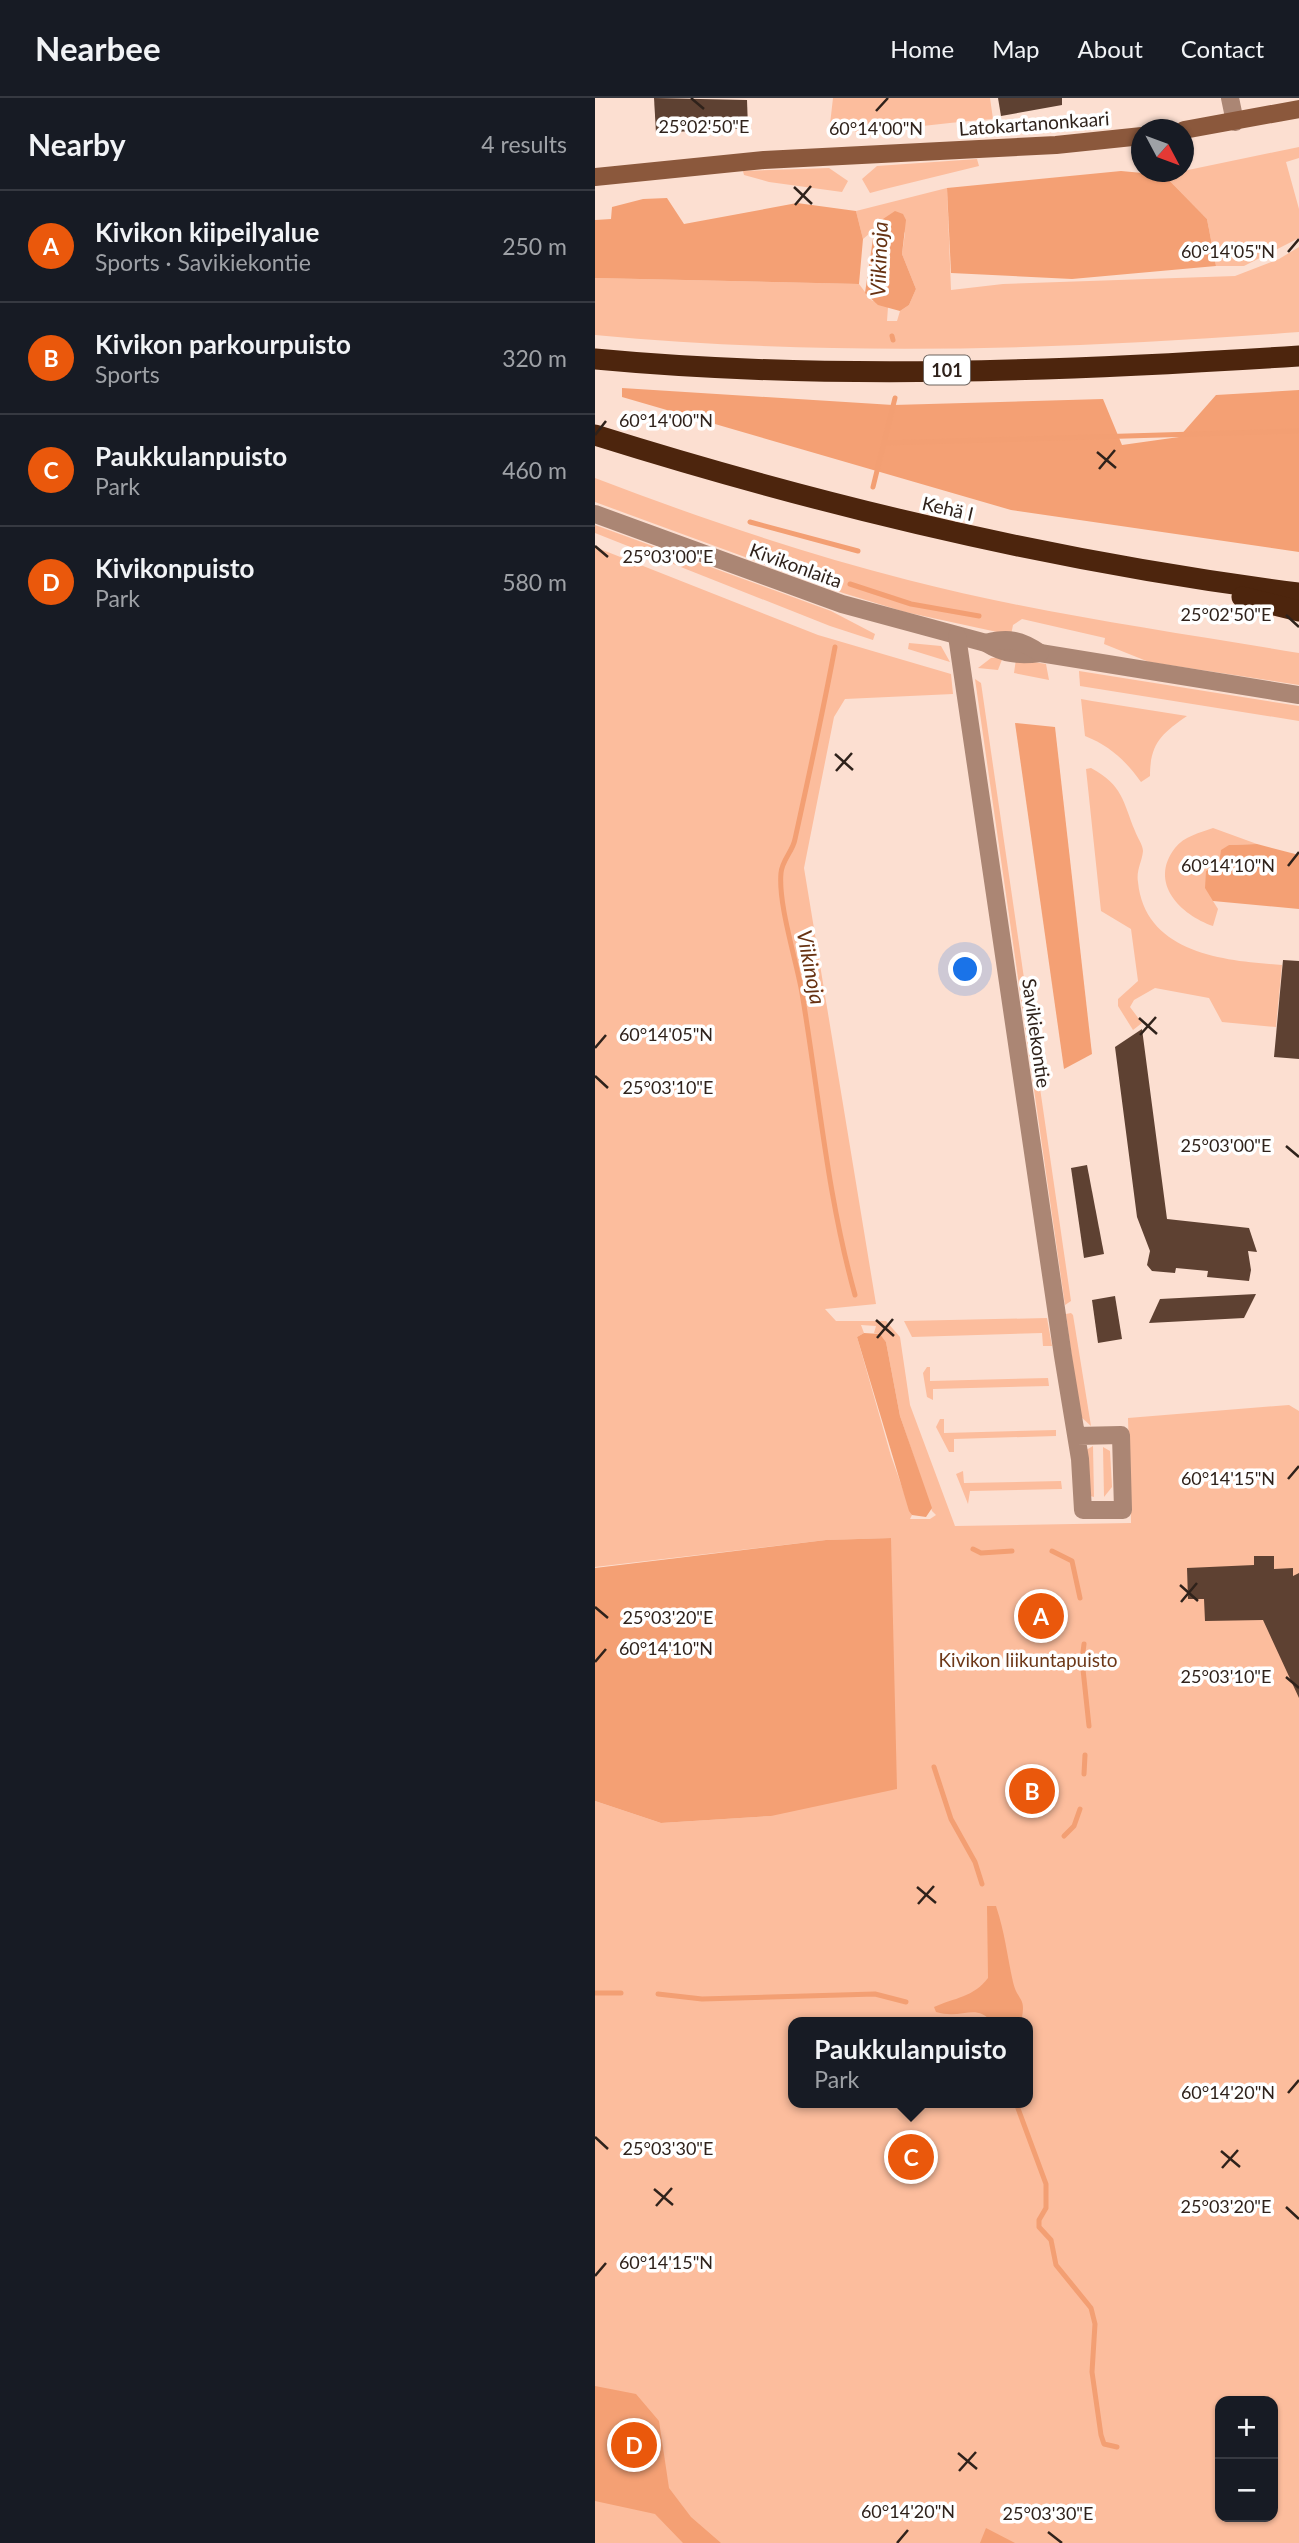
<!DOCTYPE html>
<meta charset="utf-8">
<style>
body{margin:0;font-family:Lato,sans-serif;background:#20242c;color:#f1f3f6}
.controls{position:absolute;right:21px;bottom:21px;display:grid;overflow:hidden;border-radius:14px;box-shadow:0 2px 5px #0004}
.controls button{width:63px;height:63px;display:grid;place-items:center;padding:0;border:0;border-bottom:2px solid #363941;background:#171b24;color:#f1f3f6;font:35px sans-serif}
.compass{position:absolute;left:536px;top:21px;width:63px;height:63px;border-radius:50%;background:#171b24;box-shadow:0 2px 5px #0004;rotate:131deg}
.you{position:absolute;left:371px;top:872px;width:24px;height:24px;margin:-18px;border:5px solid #fff;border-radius:50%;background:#1a73e8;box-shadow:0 0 0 10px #1a73e833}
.badge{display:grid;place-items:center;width:46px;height:46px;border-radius:50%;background:#ea580c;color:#fff;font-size:23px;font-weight:700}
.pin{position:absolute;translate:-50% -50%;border:4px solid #fff;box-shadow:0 2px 7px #0006}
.popup{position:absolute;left:193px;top:1919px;width:245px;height:91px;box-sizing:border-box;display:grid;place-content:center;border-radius:14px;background:#171b24;filter:drop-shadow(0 2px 5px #0005);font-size:23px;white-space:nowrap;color:#9ea1a6}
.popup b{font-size:26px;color:#f1f3f6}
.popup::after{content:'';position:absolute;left:50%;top:100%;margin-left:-14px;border:14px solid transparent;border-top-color:#171b24}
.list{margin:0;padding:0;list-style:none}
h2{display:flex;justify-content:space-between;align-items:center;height:91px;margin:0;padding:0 28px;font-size:30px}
h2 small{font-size:23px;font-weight:400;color:#9ea1a6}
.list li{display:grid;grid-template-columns:46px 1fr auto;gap:21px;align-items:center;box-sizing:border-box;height:112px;padding:0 28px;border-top:2px solid #363941}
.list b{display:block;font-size:26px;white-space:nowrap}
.list p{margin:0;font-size:23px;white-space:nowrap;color:#9ea1a6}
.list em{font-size:23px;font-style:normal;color:#9ea1a6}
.map{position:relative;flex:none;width:704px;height:2445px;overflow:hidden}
header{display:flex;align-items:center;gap:42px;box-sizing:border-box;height:98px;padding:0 35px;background:#171b24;border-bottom:2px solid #363941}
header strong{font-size:33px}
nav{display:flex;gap:38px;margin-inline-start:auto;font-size:24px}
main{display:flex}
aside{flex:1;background:#171b24}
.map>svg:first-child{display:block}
.green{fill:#fcbd9d;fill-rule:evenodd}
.forest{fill:#f4a074}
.water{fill:#f39f73}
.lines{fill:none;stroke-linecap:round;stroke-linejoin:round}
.stream{stroke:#f39f73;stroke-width:5}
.building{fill:#5e4132}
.street{stroke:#ab8674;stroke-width:18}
.secondary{stroke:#8b583c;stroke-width:18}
.highway{stroke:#4d250d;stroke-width:21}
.ticks{fill:none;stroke:#2f221b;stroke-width:2.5}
.labels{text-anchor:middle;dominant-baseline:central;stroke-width:7;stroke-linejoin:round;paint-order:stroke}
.shield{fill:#fff;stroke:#6d645f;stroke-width:2}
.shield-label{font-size:18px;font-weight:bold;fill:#2f221b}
.street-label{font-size:19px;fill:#2f221b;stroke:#fff}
.park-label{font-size:19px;fill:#6e3818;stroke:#fff}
.water-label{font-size:21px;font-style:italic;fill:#673212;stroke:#fff}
.ticks-label{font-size:18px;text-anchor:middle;fill:#2f221b;stroke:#fff;stroke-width:7;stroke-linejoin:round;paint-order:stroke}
</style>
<header>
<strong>Nearbee</strong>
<nav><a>Home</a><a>Map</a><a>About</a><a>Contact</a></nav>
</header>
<main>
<aside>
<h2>Nearby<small>4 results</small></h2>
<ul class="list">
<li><span class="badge">A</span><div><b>Kivikon kiipeilyalue</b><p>Sports · Savikiekontie</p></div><em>250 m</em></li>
<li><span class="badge">B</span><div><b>Kivikon parkourpuisto</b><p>Sports</p></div><em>320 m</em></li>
<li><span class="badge">C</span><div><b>Paukkulanpuisto</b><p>Park</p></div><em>460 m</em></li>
<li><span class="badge">D</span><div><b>Kivikonpuisto</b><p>Park</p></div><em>580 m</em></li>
</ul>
</aside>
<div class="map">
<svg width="704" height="2445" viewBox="0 0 704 2445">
<rect width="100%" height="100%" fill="#fcdfd1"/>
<g class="green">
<path d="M 238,0 L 395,0 L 398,21 C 343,25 290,34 234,35 Z"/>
<polygon points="704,49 704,60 691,64 704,111 704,140 649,168 621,168 612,121 569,77"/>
<polygon points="382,61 384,68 290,91 275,95 267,81 282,68"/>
<polygon points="234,70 253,83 247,94 174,84 149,77 148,73"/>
<path d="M 352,90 L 356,192 L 408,186 L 640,178 L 684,161 L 704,149 L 704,234 C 470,252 234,259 0,237 L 0,180 L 264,186 L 276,202 L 293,209 L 292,223 L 302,223 L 305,213 L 314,207 L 321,191 L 307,156 L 310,135 L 298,116 L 268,141 L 261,113 Z"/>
<path d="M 0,380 C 102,419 207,455 313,482 C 441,515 573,533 704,555 L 704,587 L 554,564 L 509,546 L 510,540 L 427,521 L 418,527 L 416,537 L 310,514 L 248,495 L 0,404 Z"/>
<polygon points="0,427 236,513 280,536 278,542 235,528 0,435"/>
<path d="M 0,449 L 223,537 L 356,576 L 358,596 L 250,601 L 239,619 L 209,770 L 281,1206 L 230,1211 L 241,1223 L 291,1223 L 305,1239 L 315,1307 L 360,1428 L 536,1425 L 533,1320 L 694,1307 L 704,1313 L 704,2445 L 0,2445 L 0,1703 L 66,1725 L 176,1718 L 296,1440 L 231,1442 L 0,1469 ZM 266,1227 L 281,1228 L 279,1235 L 285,1236 L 291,1244 L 305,1318 L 337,1413 L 341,1417 L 335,1421 L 315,1421 L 317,1417 L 296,1358 L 262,1239 L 269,1235 ZM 199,1924 L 433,1924 L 433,2005 L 199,2005 ZM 625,2303 L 678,2303 L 678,2419 L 625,2419 Z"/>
<polygon points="314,545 346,548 355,564 313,551"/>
<polygon points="408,559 403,572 383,570 396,560"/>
<polygon points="421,561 451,566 454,582 419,575"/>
<polygon points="484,573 704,608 704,623 485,588"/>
<polygon points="380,581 386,585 476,1203 470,1207"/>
<path d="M 486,601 L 497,603 L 592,618 C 566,636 555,646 555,678 L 546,684 C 530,662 515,648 490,638 Z"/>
<path d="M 496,670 C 528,687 528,704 540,733 C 542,739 548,747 548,753 C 547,764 541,772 543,784 C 550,856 631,863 687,867 L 681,929 L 627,924 L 614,900 L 560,890 L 539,902 L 535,909 L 547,925 L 538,932 L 523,908 L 523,901 L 543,883 L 536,831 L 506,813 L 491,671 Z"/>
<path d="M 618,730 L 662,746 L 634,747 L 618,803 L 623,811 L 618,828 C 586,817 553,785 580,750 C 589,738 605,735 618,730 Z"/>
<polygon points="476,1215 478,1217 496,1328 485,1318 471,1216"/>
<polygon points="452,1220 457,1248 448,1248 447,1235 317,1239 309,1223"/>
<polygon points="332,1269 335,1269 335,1283 453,1280 454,1288 338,1291 338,1302 332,1299 328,1275"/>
<polygon points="345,1321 349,1321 349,1335 461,1332 461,1338 359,1341 359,1354 354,1354 341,1329"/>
<polygon points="498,1348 499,1399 495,1398 491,1352"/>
<polygon points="508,1349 515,1353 517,1389 509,1399"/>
<polygon points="368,1373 369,1385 466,1383 467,1391 375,1393 373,1406 361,1376"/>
</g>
<g class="forest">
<polygon points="526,73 569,77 612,121 621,168 477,181 356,175 352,90"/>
<polygon points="72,100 89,126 202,105 261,113 268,141 264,186 0,180 0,122 16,121 17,109 48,101"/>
<polygon points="27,290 298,307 508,301 527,347 584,339 621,297 704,292 704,454 416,412 27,299"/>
<polygon points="420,625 460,629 497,956 469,971"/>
<polygon points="662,746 704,757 704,811 618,803 610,790 611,773 624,766 626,752 634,747"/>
<polygon points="296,1440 302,1691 176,1718 66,1725 0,1703 0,1470 231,1442"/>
<polygon points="0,2288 41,2296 64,2323 74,2390 96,2419 126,2445 88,2445 60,2416 0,2403"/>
<polygon points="391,2430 420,2445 385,2445"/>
</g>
<g class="water">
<polygon points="300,113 308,116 311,122 307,156 321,191 314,207 305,213 283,207 270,195 279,134 288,121"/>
<polygon points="269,1235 285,1236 291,1244 305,1318 337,1410 331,1419 317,1417 314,1413 262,1239"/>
<path d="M 392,1808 L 401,1808 C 410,1835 412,1857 418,1884 C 423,1905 432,1897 426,1924 L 397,1924 C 380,1904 368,1922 341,1914 L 339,1909 C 359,1900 379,1899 393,1880 Z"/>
</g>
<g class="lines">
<g class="stream">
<polyline points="297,238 298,242"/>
<polyline points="289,345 704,333"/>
<polyline points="278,389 300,300"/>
<polyline points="155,424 263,453"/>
<polyline points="255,486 316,506 384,518"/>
<path d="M 240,549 C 228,614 214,677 200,741 C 198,753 187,762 186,775 C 183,806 201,861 207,895 C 224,996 232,1097 260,1197"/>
<polyline points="378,1451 386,1455 417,1453"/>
<polyline points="457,1453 477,1463 485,1500"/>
<polyline points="489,1546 487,1562 494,1628"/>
<polyline points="339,1669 356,1721 380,1764 387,1786"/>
<polyline points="489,1676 490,1657"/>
<polyline points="469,1738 479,1728 485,1711"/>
<polyline points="0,1895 26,1895"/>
<polyline points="63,1896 107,1901 280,1896 311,1904"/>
<polyline points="421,2005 451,2086 451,2110 444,2122 444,2129 456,2142 461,2167 496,2210 500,2226 497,2274 506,2337 509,2346 522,2349"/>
</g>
</g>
<g class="building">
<polygon points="59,0 152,2 153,30 61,35"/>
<polygon points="403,0 467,0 467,7 406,18"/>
<polygon points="688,862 704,863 704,961 679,959"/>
<polygon points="547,931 572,1121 654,1130 662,1154 653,1153 656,1172 654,1183 612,1179 613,1173 581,1170 580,1175 557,1173 552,1167 555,1153 542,1119 520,949"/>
<polygon points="492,1067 509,1156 489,1160 476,1070"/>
<polygon points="661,1196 649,1220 554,1225 565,1201"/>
<polygon points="520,1198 527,1241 503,1245 497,1202"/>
<polygon points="659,1458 679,1458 679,1471 698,1470 698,1478 704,1475 704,1600 668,1522 610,1523 609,1501 593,1501 592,1470 659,1467"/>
</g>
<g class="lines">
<g class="street">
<polyline points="635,0 640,24"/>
<path d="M 0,416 L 247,506 L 391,545 C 409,556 424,558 445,555 L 704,597"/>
<polyline points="362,538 468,1258 485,1361 488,1412 528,1412 526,1337 482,1338"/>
<path d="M 391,545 C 413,539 426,542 445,555"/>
</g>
<g class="secondary">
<polyline points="589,32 704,11"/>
<polyline points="0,79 169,62 461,47 547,38"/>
</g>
<g class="highway">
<path d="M 0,261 C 233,283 470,273 704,258"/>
<path d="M 0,337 C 230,409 464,465 704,495"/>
<polyline points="647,499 704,513"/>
</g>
</g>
<path class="ticks" d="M 96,0 L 109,11M 281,13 L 293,0M 199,89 L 217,106M 200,107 L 216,88M 693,154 L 704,141M 0,337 L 11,323M 502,354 L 521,370M 504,371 L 520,352M 0,448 L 13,459M 691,517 L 704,529M 240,656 L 258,672M 241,673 L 257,655M 693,768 L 704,754M 544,920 L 562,936M 545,937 L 561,919M 0,950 L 11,937M 0,978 L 13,990M 691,1048 L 704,1059M 281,1222 L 299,1238M 282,1240 L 298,1221M 693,1381 L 704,1368M 585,1487 L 603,1503M 586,1504 L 602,1485M 0,1509 L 13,1520M 0,1564 L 11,1551M 691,1579 L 704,1590M 322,1789 L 341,1805M 323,1806 L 339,1788M 693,1995 L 704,1982M 0,2039 L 13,2051M 626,2053 L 645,2069M 627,2070 L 643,2052M 59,2091 L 78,2107M 61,2108 L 77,2090M 691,2109 L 704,2121M 0,2178 L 11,2165M 363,2355 L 382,2371M 364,2373 L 381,2354M 453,2434 L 467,2445M 302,2445 L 313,2432"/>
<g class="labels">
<rect class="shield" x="329" y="257.5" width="46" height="29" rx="5"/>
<g class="shield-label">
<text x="352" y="272">101</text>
</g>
<g class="street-label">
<text transform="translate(439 25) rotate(-4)">Latokartanonkaari</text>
<text transform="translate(353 410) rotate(13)">Kehä I</text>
<text transform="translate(201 467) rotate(20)">Kivikonlaita</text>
<text transform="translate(442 935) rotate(82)">Savikiekontie</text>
</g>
<g class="park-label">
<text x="433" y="1561">Kivikon liikuntapuisto</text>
</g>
<g class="water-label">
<text transform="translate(283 161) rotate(-88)">Viikinoja</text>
<text transform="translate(217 869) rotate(79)">Viikinoja</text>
</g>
</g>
<g class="ticks-label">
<text x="109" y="35">25°02'50"E</text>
<text x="281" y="37">60°14'00"N</text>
<text x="633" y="160">60°14'05"N</text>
<text x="71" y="329">60°14'00"N</text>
<text x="73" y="465">25°03'00"E</text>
<text x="631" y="523">25°02'50"E</text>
<text x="633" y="774">60°14'10"N</text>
<text x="71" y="943">60°14'05"N</text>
<text x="73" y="996">25°03'10"E</text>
<text x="631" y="1054">25°03'00"E</text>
<text x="633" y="1387">60°14'15"N</text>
<text x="73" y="1526">25°03'20"E</text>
<text x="71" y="1557">60°14'10"N</text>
<text x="631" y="1585">25°03'10"E</text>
<text x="633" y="2001">60°14'20"N</text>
<text x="73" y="2057">25°03'30"E</text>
<text x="631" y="2115">25°03'20"E</text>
<text x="71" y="2171">60°14'15"N</text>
<text x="313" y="2420">60°14'20"N</text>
<text x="453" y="2422">25°03'30"E</text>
</g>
</svg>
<div class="controls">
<button>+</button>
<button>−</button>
</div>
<svg class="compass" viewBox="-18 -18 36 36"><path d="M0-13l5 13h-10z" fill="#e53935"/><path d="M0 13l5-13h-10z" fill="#9ea1a6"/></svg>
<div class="you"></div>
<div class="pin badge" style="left:446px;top:1518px">A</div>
<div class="pin badge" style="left:437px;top:1693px">B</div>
<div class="pin badge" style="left:316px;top:2059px">C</div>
<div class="popup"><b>Paukkulanpuisto</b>Park</div>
<div class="pin badge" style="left:39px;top:2347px">D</div>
</div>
</main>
